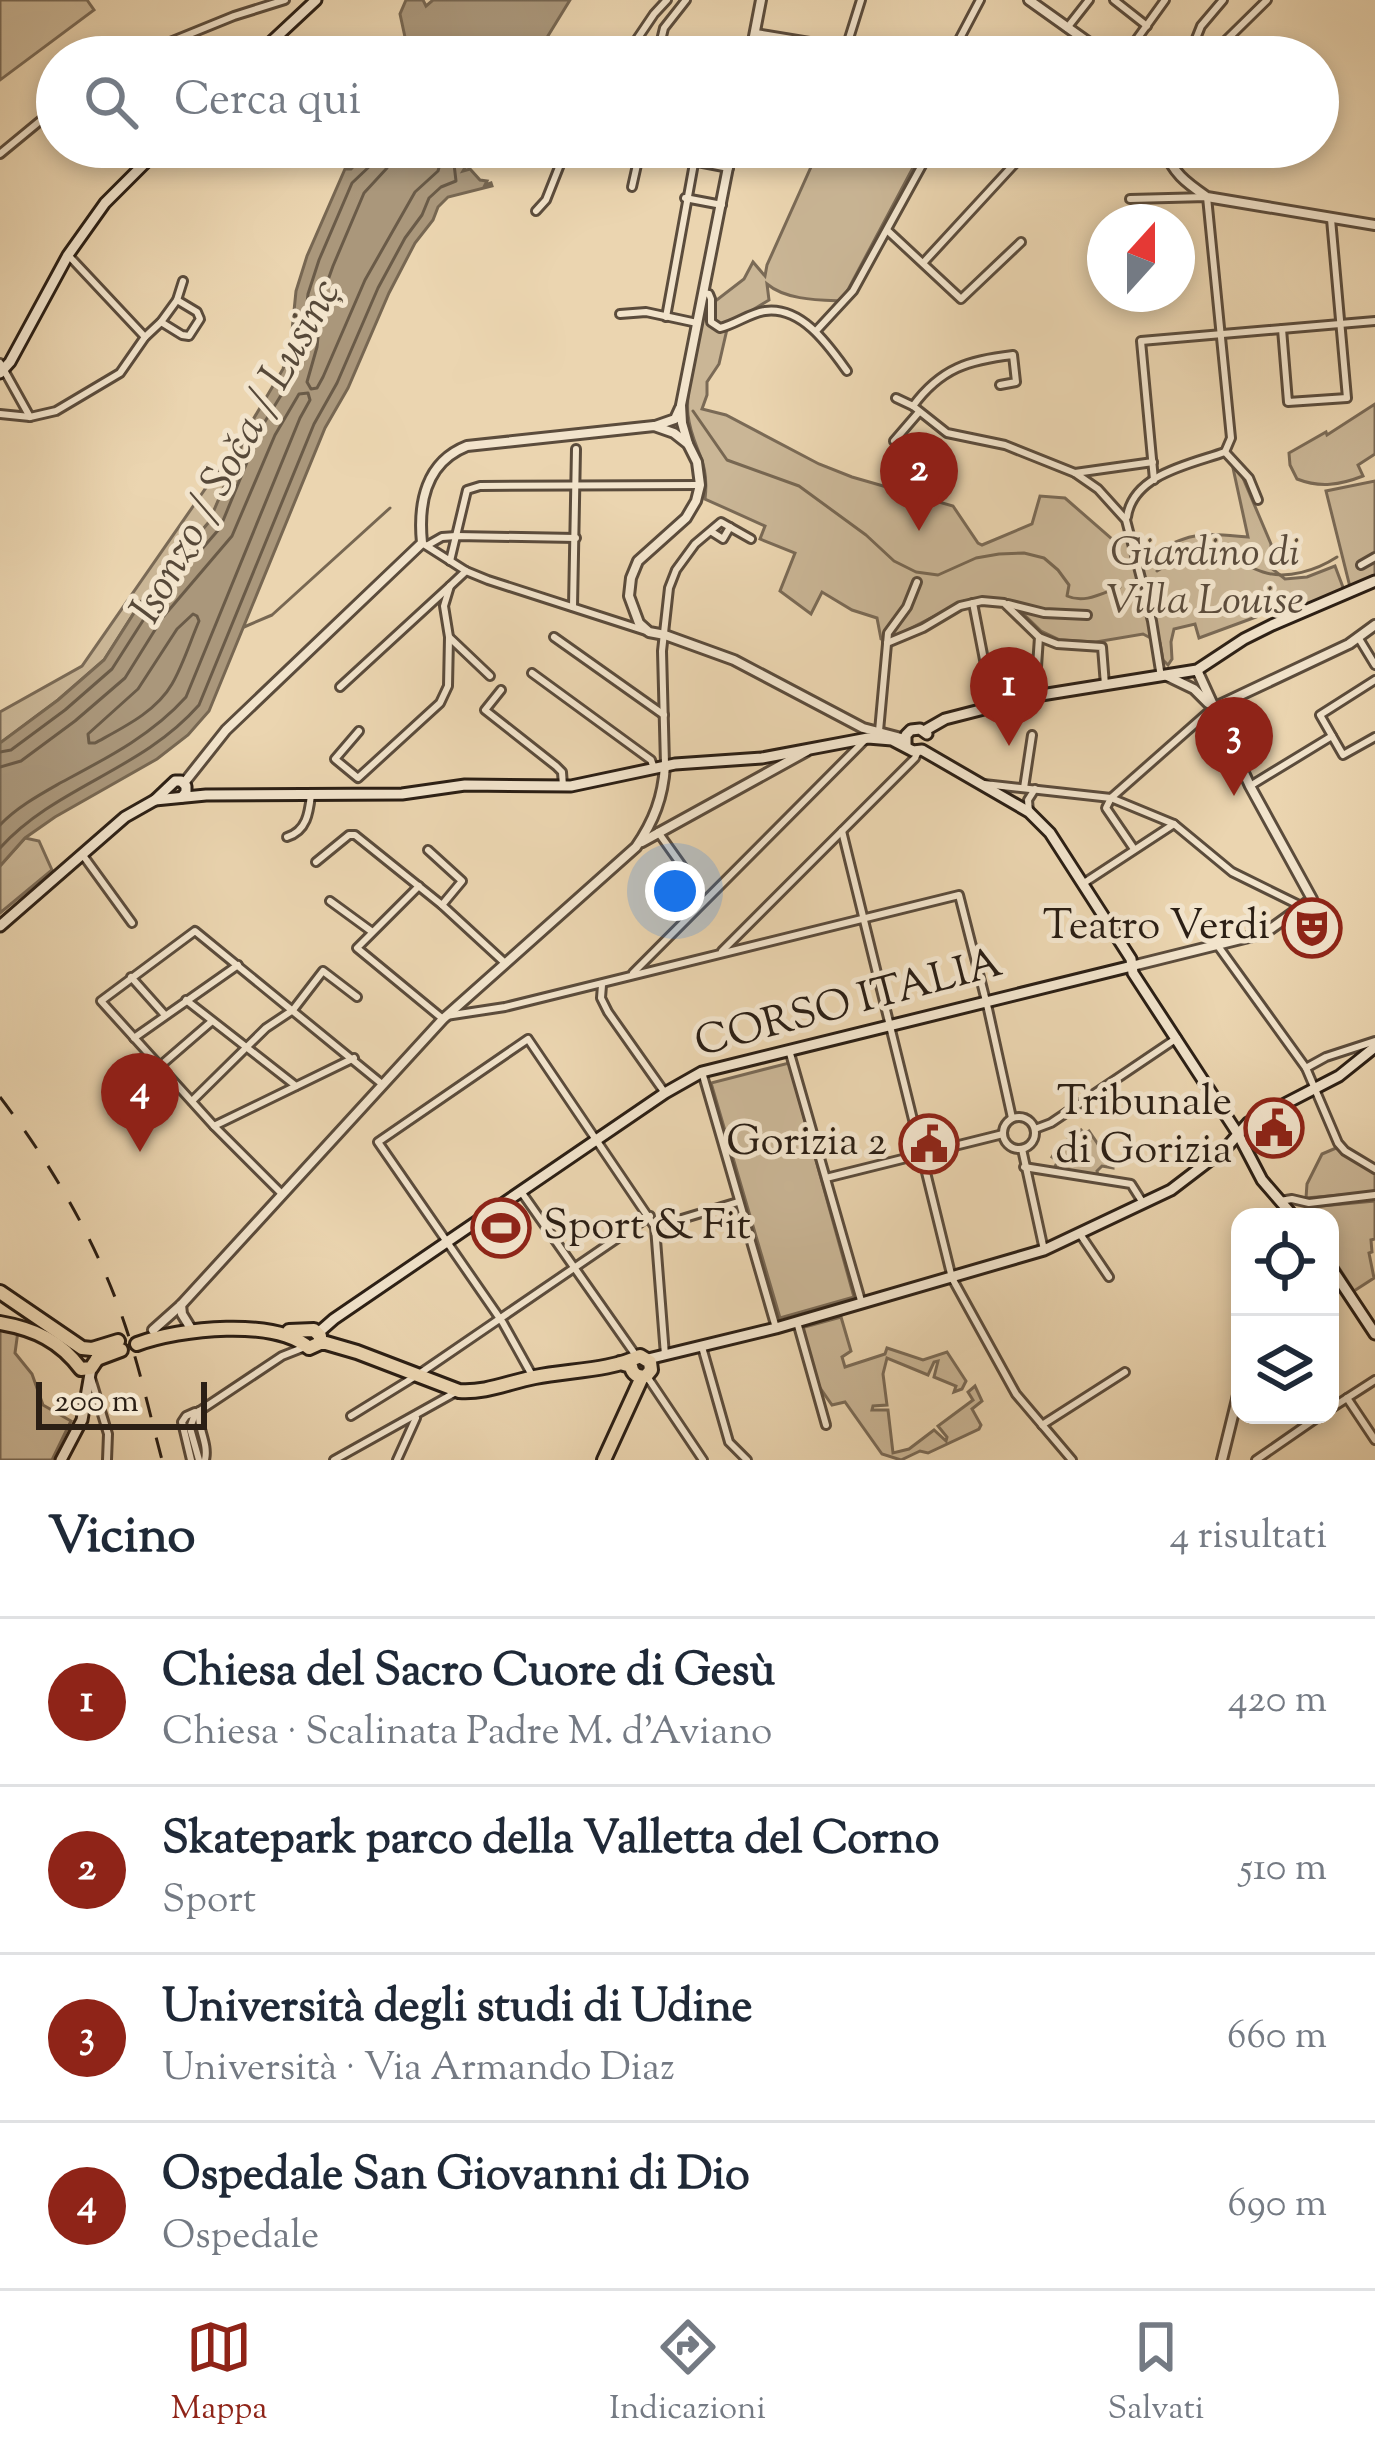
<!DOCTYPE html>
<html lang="it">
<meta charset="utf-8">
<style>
body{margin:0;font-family:"Sorts Mill Goudy",serif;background:#f6f6f7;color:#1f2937}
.controls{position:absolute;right:36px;bottom:36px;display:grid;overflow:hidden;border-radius:24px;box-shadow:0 6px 18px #0003}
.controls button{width:108px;height:108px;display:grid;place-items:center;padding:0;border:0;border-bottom:3px solid #e0e1e3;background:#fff;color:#1f2937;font:60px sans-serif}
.compass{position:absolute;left:1087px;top:204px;width:108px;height:108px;border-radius:50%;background:#fff;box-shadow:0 6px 18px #0003;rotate:21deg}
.scale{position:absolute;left:36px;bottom:30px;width:171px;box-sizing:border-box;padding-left:12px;border:6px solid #2b1f15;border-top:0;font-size:33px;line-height:42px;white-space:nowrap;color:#2b1f15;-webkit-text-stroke:9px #f2e4cc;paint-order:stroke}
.you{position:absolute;left:675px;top:891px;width:42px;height:42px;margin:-30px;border:9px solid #fff;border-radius:50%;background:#1a73e8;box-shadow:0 0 0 18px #1a73e833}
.badge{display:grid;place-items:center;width:78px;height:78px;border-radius:50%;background:#8f2418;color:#fff;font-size:39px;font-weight:700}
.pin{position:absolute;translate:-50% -99px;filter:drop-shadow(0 3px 6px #0008)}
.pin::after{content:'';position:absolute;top:63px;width:42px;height:36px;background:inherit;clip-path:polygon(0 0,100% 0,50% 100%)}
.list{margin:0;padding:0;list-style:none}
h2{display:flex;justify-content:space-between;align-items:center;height:156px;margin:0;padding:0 48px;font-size:51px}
h2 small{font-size:39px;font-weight:400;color:#747a83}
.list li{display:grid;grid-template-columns:78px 1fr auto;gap:36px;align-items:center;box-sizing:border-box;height:168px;padding:0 48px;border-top:3px solid #e0e1e3}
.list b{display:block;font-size:45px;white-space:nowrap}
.list p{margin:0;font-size:39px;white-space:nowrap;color:#747a83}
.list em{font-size:39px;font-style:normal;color:#747a83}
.icon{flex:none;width:66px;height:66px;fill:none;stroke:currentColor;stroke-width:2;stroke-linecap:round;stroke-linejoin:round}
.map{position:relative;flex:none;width:1375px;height:1460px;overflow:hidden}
.search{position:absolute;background:#fff;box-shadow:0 6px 18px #0003;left:36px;right:36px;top:36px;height:132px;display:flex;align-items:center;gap:30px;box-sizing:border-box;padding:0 42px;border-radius:66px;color:#747a83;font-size:45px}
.sheet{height:828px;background:#fff}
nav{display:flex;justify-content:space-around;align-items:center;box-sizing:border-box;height:168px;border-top:3px solid #e0e1e3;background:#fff;font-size:33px;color:#747a83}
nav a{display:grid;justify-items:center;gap:6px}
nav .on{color:#8f2418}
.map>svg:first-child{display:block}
.green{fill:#cab696;stroke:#7a6a56;stroke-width:3}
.water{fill:#aa977b;stroke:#776752;stroke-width:3}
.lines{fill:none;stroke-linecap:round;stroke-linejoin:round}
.shore{stroke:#6a5b48;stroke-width:3}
.stream{stroke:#776752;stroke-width:3}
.minor-casing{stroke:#5b4c3c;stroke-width:12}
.tertiary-casing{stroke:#5b4c3c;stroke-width:14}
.secondary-casing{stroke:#2b1f15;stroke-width:15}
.primary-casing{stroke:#2b1f15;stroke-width:18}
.minor{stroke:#f2e4cc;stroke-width:6}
.tertiary{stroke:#f2e4cc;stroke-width:8}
.secondary{stroke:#f2e4cc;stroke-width:9}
.primary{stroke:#ebd5b0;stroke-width:12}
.rail{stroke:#2b1f15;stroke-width:3;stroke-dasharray:21 21;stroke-linecap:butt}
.labels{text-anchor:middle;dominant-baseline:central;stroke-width:10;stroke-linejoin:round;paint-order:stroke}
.park-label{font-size:42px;font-style:italic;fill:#5b4c3c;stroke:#f2e4cc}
.poi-label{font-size:42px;fill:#2b1f15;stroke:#f2e4cc;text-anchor:end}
.street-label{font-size:42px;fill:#2b1f15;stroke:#f2e4cc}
.water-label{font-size:45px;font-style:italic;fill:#574939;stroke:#f2e4cc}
</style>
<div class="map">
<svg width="1375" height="1460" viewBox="0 0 1375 1460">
<rect width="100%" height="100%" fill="#ebd5b0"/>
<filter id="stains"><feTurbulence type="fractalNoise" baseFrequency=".00167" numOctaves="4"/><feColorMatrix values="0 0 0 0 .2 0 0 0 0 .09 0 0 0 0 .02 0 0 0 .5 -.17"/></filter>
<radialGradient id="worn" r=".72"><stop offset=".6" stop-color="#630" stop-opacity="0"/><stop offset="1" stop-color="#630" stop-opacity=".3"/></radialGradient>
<g class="green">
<polygon points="0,0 87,0 94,10 0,80"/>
<path d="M 820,147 L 924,147 L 842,301 C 818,300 786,300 767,284 L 769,300 L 728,325 L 719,364 L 707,382 L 707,395 L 702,409 L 726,415 L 819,464 L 852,477 L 953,506 L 978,543 L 982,545 L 1032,524 L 1040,496 L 1065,498 L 1113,540 L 1128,537 L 1144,558 C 1187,533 1199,532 1248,537 L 1233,468 L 1240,471 L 1271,544 L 1271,568 L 1285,579 L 1307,577 L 1335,566 L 1344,590 L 1307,606 L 1251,596 L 1256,617 L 1199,638 L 1195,624 L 1174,629 L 1171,642 L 1172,659 L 1168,665 L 1163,660 L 1160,643 L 1143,634 L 1096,642 L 1060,640 L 1041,631 L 1010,601 L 964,601 L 886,641 L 881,639 L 877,618 L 852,610 L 822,592 L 811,614 L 780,591 L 795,553 L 760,539 L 765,526 L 705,499 C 710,458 692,450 688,415 C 685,385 699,339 705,309 L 744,279 L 753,262 L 765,276 L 767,265 Z"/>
<path d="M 1375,404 L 1375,454 L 1358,465 L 1363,476 C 1340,485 1320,488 1297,479 L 1290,465 L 1289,453 L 1326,432 L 1327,435 Z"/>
<polygon points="251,423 210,521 141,602 104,660 58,700 0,743 0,712 82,666"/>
<polygon points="1375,481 1375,576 1350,587 1326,491"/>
<polygon points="25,838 39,841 52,870 0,913 0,866"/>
<polygon points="789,1063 854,1297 780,1318 711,1083"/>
<polygon points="1081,1130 1084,1134 1089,1131 1108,1159 1113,1157 1113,1168 1102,1166 1097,1171 1098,1176 1053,1170 1058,1161 1052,1157 1058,1147"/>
<polygon points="1336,1148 1375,1173 1375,1192 1306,1198 1307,1184 1322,1154"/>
<polygon points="1375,1201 1375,1239 1371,1240 1372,1252 1369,1253 1374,1278 1354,1291 1330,1254 1330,1217 1306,1217 1305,1213 1311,1207"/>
<polygon points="841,1317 851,1351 842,1357 845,1367 885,1354 887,1348 923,1360 947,1352 966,1381 962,1389 954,1392 956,1386 934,1377 938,1361 934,1362 928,1375 887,1358 883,1374 887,1405 873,1406 872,1410 888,1410 893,1453 909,1449 934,1430 946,1441 947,1437 938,1426 973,1400 968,1392 975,1386 982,1401 972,1409 981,1425 979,1429 928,1453 920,1451 901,1460 882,1454 845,1402 832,1405 816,1382 801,1328"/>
<polygon points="0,1328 18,1331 15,1353 32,1374 43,1405 71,1421 52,1460 0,1460"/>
</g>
<g class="water">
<polygon points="406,0 423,0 426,6 433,0 570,0 535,57 403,57 408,51 400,14"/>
<polygon points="365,147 477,147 463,171 470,169 480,180 487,181 485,185 491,183 492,186 448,197 438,207 433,220 415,243 389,293 348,388 325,428 209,711 188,735 157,759 55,817 25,838 0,866 0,743 58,700 104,660 141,602 209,522 251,423 283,369 291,341 296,291 307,256 345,169 351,169 362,157"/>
</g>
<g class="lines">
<g class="shore">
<polyline points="391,147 387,168 364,193 333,266 322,297 317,347 307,382 311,389 317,388 323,377 365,280 415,192 438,171 445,147"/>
<path d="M 193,614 L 197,616 L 199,621 C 190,642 183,665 172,684 C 156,712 122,728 95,743 L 89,743 L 88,734 L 138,689 L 177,629 Z"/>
<polyline points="0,752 11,750 65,710 112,669 151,608 220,528 261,428 294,374 303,342 308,294 319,260 352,183 372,164 376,147"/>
<path d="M 0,767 L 21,761 L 75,721 L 125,678 L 163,617 L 232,536 L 275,435 L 299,394 L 308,393 L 310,400 L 300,418 L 186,697 C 152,735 107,758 62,782 C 41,794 17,807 0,825"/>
<path d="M 0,848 C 56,786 141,771 199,705 L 314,424 L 337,383 L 378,288 L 405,238 L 422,215 L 429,198 L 441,187 L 456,181 L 454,164 L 463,147"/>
</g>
<g class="stream">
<path d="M 693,411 L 727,460 L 799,486 L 866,535 L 894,561 L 916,572 L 938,575 L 976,558 L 999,554 L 1024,553 L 1044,558 L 1058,570 L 1069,585 L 1067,596 C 1085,604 1102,593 1120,587"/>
<path d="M 1157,571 C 1167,565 1179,555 1190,552 C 1218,545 1238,564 1263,572 C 1287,580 1317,570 1337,557"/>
<polyline points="244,627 272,615 390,508"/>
</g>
<g class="minor-casing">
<g id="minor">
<polyline points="1114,0 1147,26"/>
<polyline points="1067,28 1089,0"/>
<polyline points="756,33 846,48 876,57"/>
<polyline points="846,48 861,0"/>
<polyline points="658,52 687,57"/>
<polyline points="133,57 234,16 285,0"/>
<polyline points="625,57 654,14 667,0"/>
<polyline points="657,57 664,28 686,0"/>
<polyline points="950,57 980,0"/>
<polyline points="1124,57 1165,0"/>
<polyline points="1199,57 1193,46 1201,26 1223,0"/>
<polyline points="1209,57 1267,0"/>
<polyline points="640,151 729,168"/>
<polyline points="0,154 57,107"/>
<polyline points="632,187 641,147"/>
<polyline points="685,198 722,205"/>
<polyline points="1130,199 1207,197 1231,438 1225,452"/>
<polyline points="536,211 546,200 567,147"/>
<polyline points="888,231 961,299 1021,242"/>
<polyline points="68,255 145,337"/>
<polyline points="924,262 1030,147"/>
<path d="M 704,293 L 709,294 L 711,299 L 711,322 L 720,328 C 736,324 750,313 765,311 C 802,306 829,346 847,371"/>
<polyline points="620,314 646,312 697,323"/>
<polyline points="666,317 697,147"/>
<polyline points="161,322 182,335 189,336 200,319 197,312 177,300"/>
<polyline points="1282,329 1288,402 1347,398 1331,219"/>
<polyline points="816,331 853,291 932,147"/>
<polyline points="0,363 30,417"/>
<polyline points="896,398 913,406 947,433 1005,445 1075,473 1098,489 1126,520 1152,621 1161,677"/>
<path d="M 913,406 C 941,368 969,360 1013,355 L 1016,382 L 1000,385"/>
<polyline points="0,414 30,417 56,411 120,373 145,337 161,322 177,300 183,281"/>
<polyline points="894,441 919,412"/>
<polyline points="1225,452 1249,478 1258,500"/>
<polyline points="1075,473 1153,462"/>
<polyline points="1154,480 1141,341 1375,321"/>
<path d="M 1127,517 C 1133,474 1191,464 1225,452"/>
<polyline points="712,532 723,539 730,527"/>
<polyline points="422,543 466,571 488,580 646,631"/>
<polyline points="428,545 442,537 456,536 576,538"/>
<polyline points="450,561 467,490 480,486 700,485"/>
<polyline points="1361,565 1375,557"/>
<polyline points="466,571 450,586 444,606 449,637 490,676"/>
<polyline points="973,603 993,706"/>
<polyline points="1008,604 1044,613 1087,615"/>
<polyline points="573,607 576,449"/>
<polyline points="554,637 664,715"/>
<polyline points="1358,637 1375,665"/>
<polyline points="887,643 923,628 960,606 982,601 1004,603 1039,637 1057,644 1102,647 1105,685"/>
<polyline points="532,673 651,760 654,768"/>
<polyline points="1375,680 1320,715 1343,755 1375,737"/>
<polyline points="340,687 450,586"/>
<polyline points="501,690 485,710 556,766 562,772 563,786"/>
<polyline points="1035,696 1039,637"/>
<polyline points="359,731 335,759 358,778 440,703 448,686 449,637"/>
<polyline points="879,731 888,633 907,607 917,582"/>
<polyline points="665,764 662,651 669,588 676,570 695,544 721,522 751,539"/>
<polyline points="984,784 1111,798 1174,824 1232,872 1303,907"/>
<polyline points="1250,786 1332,736"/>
<polyline points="1024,788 1032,735"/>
<polyline points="1111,798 1213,708"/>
<polyline points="1111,798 1106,808 1134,849"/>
<polyline points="1029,812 1028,800 1035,789"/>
<polyline points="842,831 952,1278 1016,1394 1072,1460"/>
<polyline points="658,832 690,877"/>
<path d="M 287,837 C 307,831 309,812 311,795"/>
<polyline points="428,850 462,881 442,905"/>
<polyline points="82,854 132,923"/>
<polyline points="316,862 349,835 355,835 442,905 505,963"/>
<polyline points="1084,883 1174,824"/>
<polyline points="419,886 357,948 443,1019"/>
<polyline points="330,901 371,931"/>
<polyline points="1218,946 1306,1068 1338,1143 1345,1151 1375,1169"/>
<polyline points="722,951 915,758 918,751"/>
<polyline points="633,973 865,740"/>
<polyline points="131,977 164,1014"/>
<polyline points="602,985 601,998 608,1012 665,1093"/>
<polyline points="186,1000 296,1086"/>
<polyline points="446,1016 505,1007 959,895 988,1009 1012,1118"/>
<polyline points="134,1038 238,965"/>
<polyline points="789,1050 862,1304"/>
<polyline points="160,1066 211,1022"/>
<polyline points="1306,1068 1326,1057 1375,1041"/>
<polyline points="702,1072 776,1328"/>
<polyline points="192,1101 266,1028 293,1010 323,971 357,997"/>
<circle cx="1019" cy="1133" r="16"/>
<polyline points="214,1126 354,1058"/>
<polyline points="1035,1129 1051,1123 1177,1038"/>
<polyline points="1022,1149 1044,1250"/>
<polyline points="1024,1167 1131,1184 1143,1203"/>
<polyline points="826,1178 1003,1134"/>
<polyline points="522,1193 637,1357"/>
<polyline points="282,1194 214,1126 101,1001 195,931 382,1084"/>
<polyline points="1280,1201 1292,1199 1309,1203 1375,1195"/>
<polyline points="655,1227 738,1202"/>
<polyline points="1080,1234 1109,1277"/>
<polyline points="797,1322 826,1425"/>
<polyline points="702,1347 729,1442 747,1460"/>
<polyline points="533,1377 503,1323 378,1142 528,1039 655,1227 665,1355"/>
<polyline points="91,1378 108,1434 107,1460"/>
<polyline points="648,1378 703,1460"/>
<polyline points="1347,1398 1375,1440"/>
<polyline points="1330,1409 1375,1380"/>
<path d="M 199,1411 C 197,1428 209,1443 205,1460"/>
<polyline points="351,1416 419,1374 650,1216"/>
<polyline points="1042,1425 1125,1372"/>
<polyline points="191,1460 182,1422 186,1416 195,1412"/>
<polyline points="199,1460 190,1428 195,1414 282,1356 305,1347"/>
<polyline points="334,1460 456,1392"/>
<polyline points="397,1460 416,1418"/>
<polyline points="1256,1460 1321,1415"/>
</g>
</g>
<g class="tertiary-casing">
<g id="tertiary">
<polyline points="1029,0 1109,57"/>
<polyline points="750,57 761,0"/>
<path d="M 1163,147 C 1173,173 1185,182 1207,197 L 1375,225"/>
<polyline points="655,426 675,419 680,408"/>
<polyline points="688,444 682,423 681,405 732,147"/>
<polyline points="1167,676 1194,689 1208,703"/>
<polyline points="1213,708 1349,644 1375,625"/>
<path d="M 184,783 L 226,730 L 422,543 C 418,503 426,462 467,446 L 654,426 L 674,433 L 688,444 L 697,462 L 700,485 L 696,501 L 686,518 L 638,561 L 631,578 L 629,596 L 639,623 L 649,632 L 665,635 L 734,660 L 863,728 L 905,739"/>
<polyline points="642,842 807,751"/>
<polyline points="1132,966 1265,933 1312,899 1250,786 1197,670"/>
<polyline points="181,1305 182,1314 190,1327"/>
<path d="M 153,1330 L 181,1305 L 443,1019 L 636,847 C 654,821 663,797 665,766"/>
<polyline points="1222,1460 1240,1387"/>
</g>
</g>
<g class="secondary-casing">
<g id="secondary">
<polyline points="255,57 316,0"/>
<polyline points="0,373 10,362 68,255 105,203 161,147"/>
<polyline points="924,731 945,719 1035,696 1197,670 1244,639 1272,625 1375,581"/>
<polyline points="906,745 906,735 911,730 920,729 927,734"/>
<polyline points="155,800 206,795 402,794 465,785 571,786 675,764 762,758 868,738 892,740 913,751 922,750 1029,812 1050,833 1131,959 1133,973 1238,1134 1262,1180 1294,1217"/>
<polyline points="0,926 125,817 155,800 175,781 181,781 186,786 186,792 182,797"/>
<polyline points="1330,1266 1375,1334"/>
<polyline points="318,1333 334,1319 665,1093 702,1072 1132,966"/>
<polyline points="648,1359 776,1328 1044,1250 1171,1190 1226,1148 1248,1123 1339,1076 1375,1047"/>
<polyline points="61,1460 82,1420 91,1368"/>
</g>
</g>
<g class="primary-casing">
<g id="primary">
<polyline points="0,1292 82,1348 92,1349 118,1341"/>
<path d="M 0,1323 C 35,1329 60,1341 81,1369 L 91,1368 L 97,1359"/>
<polyline points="289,1331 314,1330 320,1336 320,1343"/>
<path d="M 137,1344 C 180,1328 275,1318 309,1348 L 320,1343 L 326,1343 L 357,1352 L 459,1391 C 486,1393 509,1382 535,1377 C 569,1370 609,1371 640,1356 L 650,1362 L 651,1370 L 646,1376 C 638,1378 632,1374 631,1366 L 620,1363"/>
<polyline points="97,1359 121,1350"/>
<polyline points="604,1460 642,1377"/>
</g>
</g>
<use href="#minor" class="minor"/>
<use href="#tertiary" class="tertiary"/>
<use href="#secondary" class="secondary"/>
<use href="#primary" class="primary"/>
<path class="rail" d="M 0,1097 C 52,1165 98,1244 125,1325 C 140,1369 150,1415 162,1460"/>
</g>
<defs>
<g id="theatre-ring" transform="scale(3)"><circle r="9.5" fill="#f2e4cc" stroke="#8f2418" stroke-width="1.5"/><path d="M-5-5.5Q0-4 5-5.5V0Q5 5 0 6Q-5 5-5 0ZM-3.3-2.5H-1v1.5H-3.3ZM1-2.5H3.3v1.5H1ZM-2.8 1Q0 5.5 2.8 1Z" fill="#8f2418"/></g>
<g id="civic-ring" transform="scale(3)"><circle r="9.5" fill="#f2e4cc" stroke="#8f2418" stroke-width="1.5"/><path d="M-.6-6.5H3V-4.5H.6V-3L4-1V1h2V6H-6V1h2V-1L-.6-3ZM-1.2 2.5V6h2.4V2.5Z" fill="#8f2418"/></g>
<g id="stadium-ring" transform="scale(3)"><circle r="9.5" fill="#f2e4cc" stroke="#8f2418" stroke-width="1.5"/><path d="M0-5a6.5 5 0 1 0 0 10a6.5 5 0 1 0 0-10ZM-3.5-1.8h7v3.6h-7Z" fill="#8f2418"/></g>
</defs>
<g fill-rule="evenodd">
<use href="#theatre-ring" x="1312" y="928"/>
<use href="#civic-ring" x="1274" y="1128"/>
<use href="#civic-ring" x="929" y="1144"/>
<use href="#stadium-ring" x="501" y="1228"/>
</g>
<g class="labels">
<g class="park-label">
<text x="1205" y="555">Giardino di<tspan x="1205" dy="48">Villa Louise</tspan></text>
</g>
<g class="poi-label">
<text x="1270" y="928">Teatro Verdi</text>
<text x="1232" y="1104">Tribunale<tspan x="1232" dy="48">di Gorizia</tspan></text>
<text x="887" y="1144">Gorizia 2</text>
<text x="543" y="1228" text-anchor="start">Sport &amp; Fit</text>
</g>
<g class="street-label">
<text transform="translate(849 1005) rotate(-15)">CORSO ITALIA</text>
</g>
<g class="water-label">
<text transform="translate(238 452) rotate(-61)">Isonzo / Soča / Lusinç</text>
</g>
</g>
<rect width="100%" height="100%" filter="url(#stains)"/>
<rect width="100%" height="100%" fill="url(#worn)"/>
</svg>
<div class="controls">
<button><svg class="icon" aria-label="locate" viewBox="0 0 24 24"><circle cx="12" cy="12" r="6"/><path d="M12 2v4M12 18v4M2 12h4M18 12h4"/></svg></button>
<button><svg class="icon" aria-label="layers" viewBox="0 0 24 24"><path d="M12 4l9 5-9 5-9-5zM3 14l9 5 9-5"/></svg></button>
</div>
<svg class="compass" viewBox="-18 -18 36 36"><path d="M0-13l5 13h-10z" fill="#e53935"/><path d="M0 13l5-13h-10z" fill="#747a83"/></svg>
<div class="scale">200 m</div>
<div class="you"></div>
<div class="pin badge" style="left:1009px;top:746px">1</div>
<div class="pin badge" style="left:919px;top:531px">2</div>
<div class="pin badge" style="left:1234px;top:796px">3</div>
<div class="pin badge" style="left:140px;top:1152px">4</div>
<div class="search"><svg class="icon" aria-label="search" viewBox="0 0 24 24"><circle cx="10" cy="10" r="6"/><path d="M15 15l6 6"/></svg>Cerca qui</div>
</div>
<section class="sheet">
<h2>Vicino<small>4 risultati</small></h2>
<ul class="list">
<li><span class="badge">1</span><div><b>Chiesa del Sacro Cuore di Gesù</b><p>Chiesa · Scalinata Padre M. d'Aviano</p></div><em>420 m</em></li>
<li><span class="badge">2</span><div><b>Skatepark parco della Valletta del Corno</b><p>Sport</p></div><em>510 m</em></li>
<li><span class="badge">3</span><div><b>Università degli studi di Udine</b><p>Università · Via Armando Diaz</p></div><em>660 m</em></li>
<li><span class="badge">4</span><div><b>Ospedale San Giovanni di Dio</b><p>Ospedale</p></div><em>690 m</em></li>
</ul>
</section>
<nav>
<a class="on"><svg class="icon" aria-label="map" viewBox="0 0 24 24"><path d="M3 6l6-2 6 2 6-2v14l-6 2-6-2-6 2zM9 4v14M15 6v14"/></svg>Mappa</a>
<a><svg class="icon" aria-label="directions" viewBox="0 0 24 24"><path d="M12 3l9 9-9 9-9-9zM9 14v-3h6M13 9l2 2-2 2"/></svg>Indicazioni</a>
<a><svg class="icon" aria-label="saved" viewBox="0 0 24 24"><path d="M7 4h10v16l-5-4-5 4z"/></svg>Salvati</a>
</nav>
